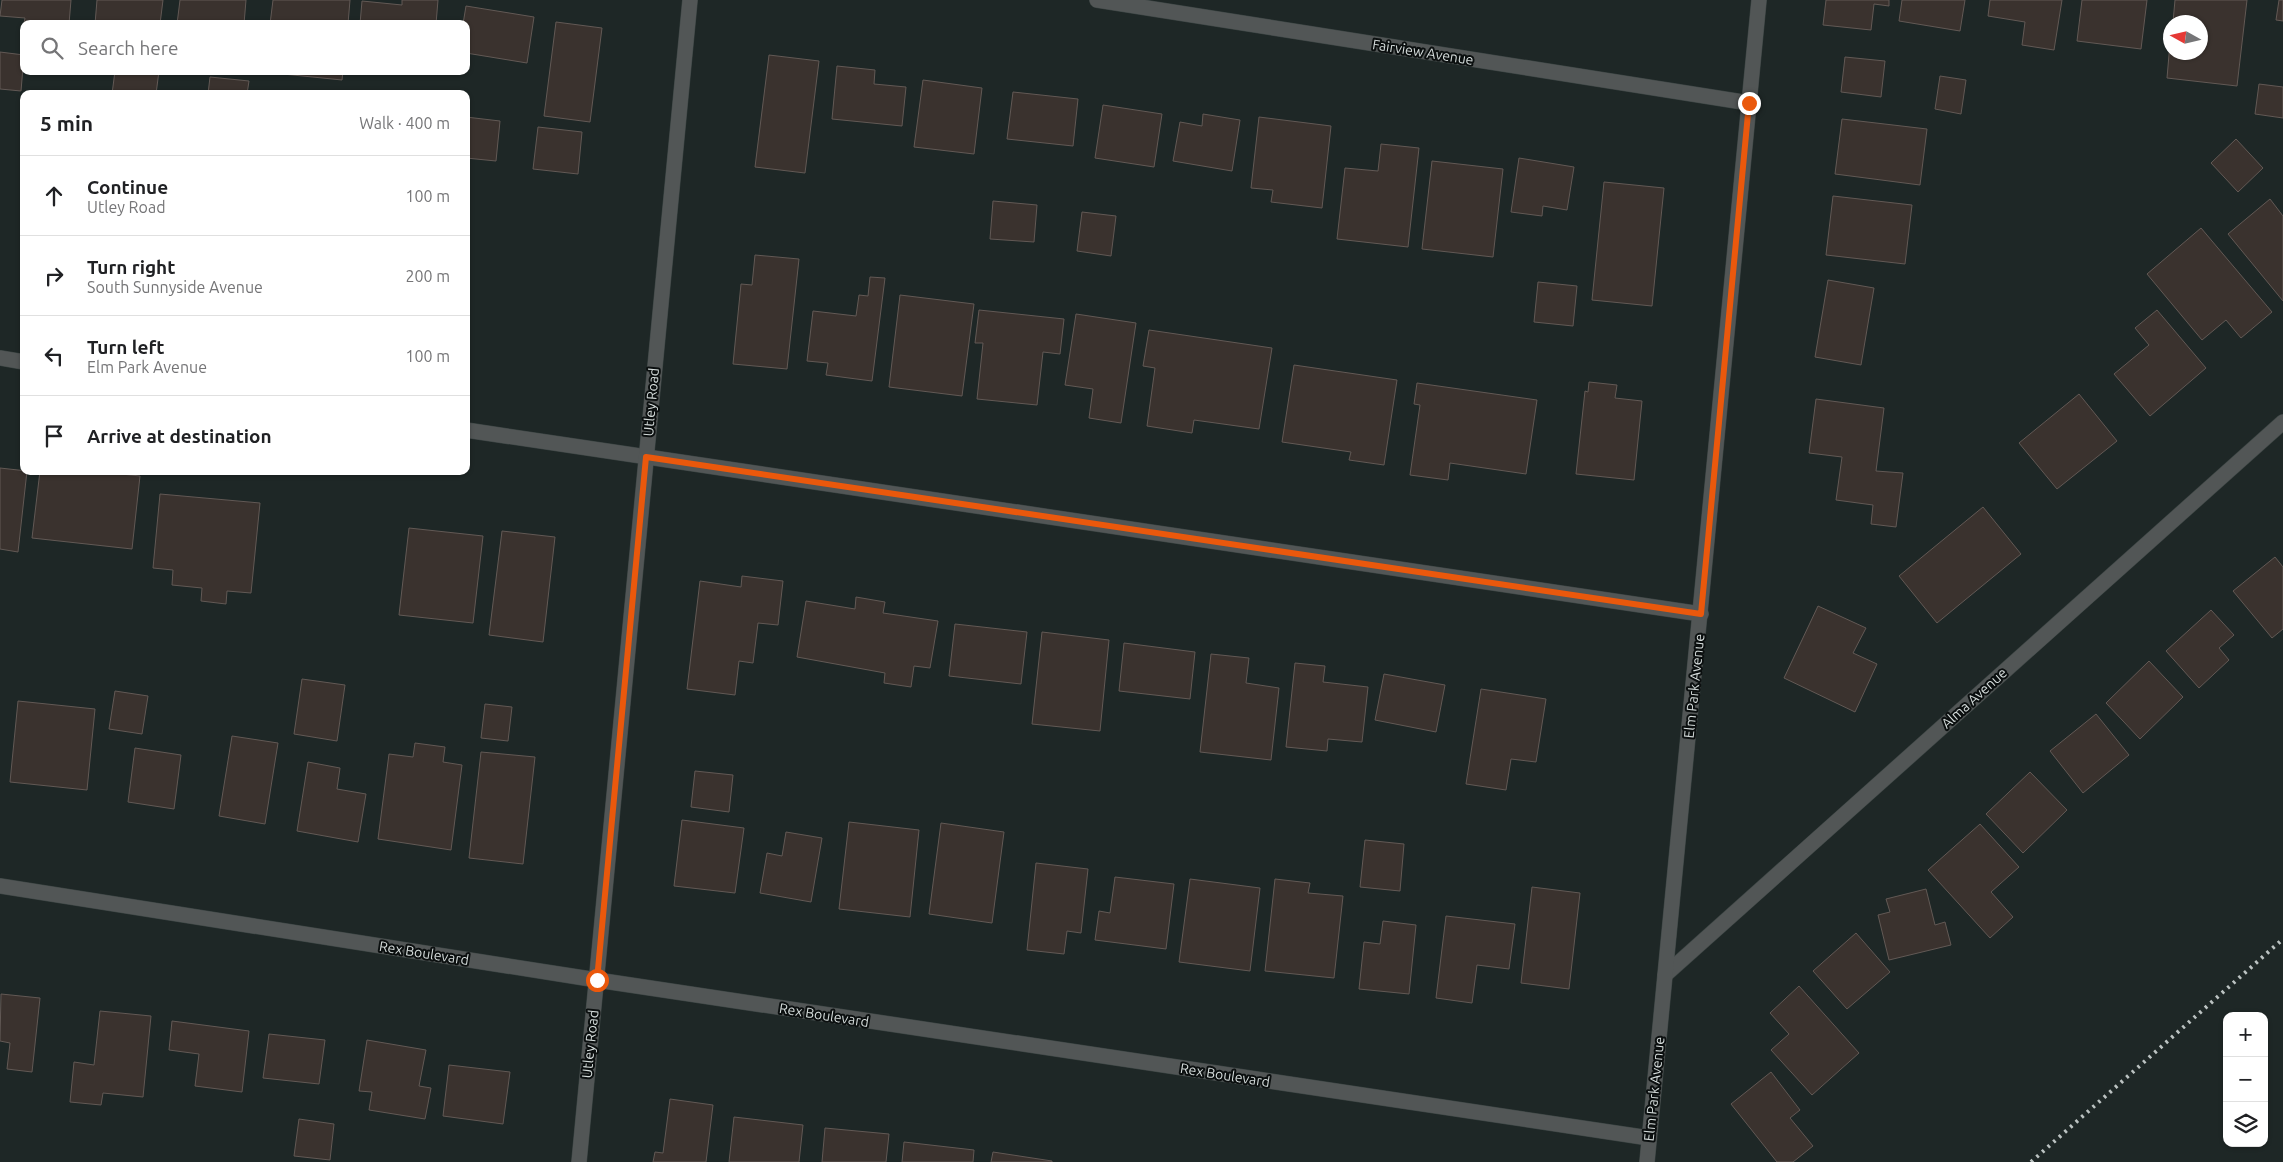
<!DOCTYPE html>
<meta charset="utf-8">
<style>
body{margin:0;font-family:Ubuntu,sans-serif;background:#f2f2f2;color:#202124}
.controls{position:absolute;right:15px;bottom:15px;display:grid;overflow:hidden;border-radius:10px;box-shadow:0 1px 4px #0004}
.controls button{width:45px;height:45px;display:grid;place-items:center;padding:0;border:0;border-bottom:1px solid #e0e0e0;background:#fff;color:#202124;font:25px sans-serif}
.compass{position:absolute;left:2163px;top:15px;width:45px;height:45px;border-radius:50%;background:#fff;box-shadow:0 1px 4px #0004;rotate:278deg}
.stop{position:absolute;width:15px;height:15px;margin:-11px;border:4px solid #ea580c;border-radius:50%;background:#fff}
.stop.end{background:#ea580c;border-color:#fff;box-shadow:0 1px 5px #0008}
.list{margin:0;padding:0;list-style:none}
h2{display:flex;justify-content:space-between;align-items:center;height:65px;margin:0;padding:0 20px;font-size:21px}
h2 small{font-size:16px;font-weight:400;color:#757577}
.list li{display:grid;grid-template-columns:32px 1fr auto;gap:15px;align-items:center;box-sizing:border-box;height:80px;padding:0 20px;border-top:1px solid #e0e0e0}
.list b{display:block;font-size:19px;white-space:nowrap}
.list p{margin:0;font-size:16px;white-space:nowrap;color:#757577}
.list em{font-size:16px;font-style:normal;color:#757577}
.icon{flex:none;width:28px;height:28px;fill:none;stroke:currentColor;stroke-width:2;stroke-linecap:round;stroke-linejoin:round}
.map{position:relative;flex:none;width:2283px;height:1162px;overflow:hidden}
.search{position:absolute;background:#fff;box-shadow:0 1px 4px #0004;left:20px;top:20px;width:450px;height:55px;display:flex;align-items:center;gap:12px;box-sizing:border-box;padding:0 18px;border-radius:10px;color:#757577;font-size:19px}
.panel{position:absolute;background:#fff;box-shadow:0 1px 4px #0004;left:20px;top:90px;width:450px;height:385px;border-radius:10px}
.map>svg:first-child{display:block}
.building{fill:#3a322e;stroke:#625955}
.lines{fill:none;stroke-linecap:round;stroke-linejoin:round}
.street-casing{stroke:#3b4443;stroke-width:16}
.street{stroke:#525656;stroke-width:15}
.rail{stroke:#bcc3c2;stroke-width:4;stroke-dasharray:2.5 5;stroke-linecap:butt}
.route{stroke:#ea580c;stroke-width:6}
.labels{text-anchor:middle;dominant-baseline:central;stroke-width:4;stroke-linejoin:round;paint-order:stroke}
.street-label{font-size:14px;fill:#d6dddc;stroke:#0b0f0f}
</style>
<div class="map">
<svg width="2283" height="1162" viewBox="0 0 2283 1162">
<rect width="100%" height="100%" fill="#1e2726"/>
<g class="building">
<polygon points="2,0 71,0 69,24 24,24 25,18 0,16"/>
<polygon points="97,0 163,0 160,24 95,24"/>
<polygon points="180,0 246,0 244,24 177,24"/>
<polygon points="273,0 350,0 348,24 270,24"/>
<polygon points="402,0 438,0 436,24 360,24 362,1 402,5"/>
<polygon points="1826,0 1889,0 1889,6 1874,4 1871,30 1823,25"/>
<polygon points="1902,0 1965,0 1960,31 1899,21"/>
<polygon points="1990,0 2062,0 2054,50 2022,45 2025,22 1988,16"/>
<polygon points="2082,0 2147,0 2141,49 2077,41"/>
<polygon points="2175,0 2247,0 2237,86 2167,78 2170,43 2170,52 2200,52 2200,22 2173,22"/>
<polygon points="2279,0 2283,0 2283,21 2276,20"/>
<polygon points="466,6 534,17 527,63 466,53 466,24 463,24"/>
<polygon points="556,22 602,28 590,122 544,116"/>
<polygon points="0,52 24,55 21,91 0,89"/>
<polygon points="769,55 819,61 805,173 755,167"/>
<polygon points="1845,57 1885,61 1881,97 1841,92"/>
<polygon points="837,66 875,70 874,84 906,87 902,126 832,119"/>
<polygon points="115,71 159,71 156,94 112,94"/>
<polygon points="273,71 343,71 342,80 273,73"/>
<polygon points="1940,76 1966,80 1961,114 1935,109"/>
<polygon points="210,77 249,81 247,94 208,94"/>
<polygon points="923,80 982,88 974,154 914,147"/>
<polygon points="2259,84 2283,87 2283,118 2255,114"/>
<polygon points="1013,92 1078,99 1073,146 1007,139"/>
<polygon points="1103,105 1162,114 1154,167 1095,158"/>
<polygon points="1203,114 1240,120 1232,171 1173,161 1180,122 1202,126"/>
<polygon points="466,117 500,121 496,161 466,158"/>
<polygon points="1259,117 1331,126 1322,208 1271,202 1273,190 1251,188"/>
<polygon points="1842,119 1927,129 1920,185 1835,174"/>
<polygon points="538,127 582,132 578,174 533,169"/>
<polygon points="2236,139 2263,168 2238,192 2211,163"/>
<polygon points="1381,144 1419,148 1408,247 1337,239 1345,168 1378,171"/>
<polygon points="1519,158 1574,167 1567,210 1543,206 1542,216 1511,212"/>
<polygon points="1432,161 1503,169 1493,257 1422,249"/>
<polygon points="1604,182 1664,188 1652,306 1592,300"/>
<polygon points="1833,196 1912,205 1905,264 1826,255"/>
<polygon points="2270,199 2283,216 2283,301 2228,234"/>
<polygon points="993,201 1037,205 1034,242 990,239"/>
<polygon points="1082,212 1116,216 1111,256 1077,251"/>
<polygon points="2201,228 2272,312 2241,338 2226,320 2202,340 2147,274"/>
<polygon points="755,255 799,259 787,369 733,364 741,284 752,285"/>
<polygon points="870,277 885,278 872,381 826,375 828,363 807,361 813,311 856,316 859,295 868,296"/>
<polygon points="1828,280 1874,288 1861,365 1815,357"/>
<polygon points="1538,282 1577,286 1573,326 1534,322"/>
<polygon points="900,295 974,304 962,396 889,387"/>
<polygon points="979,310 1064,319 1060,354 1043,352 1037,405 977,399 983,343 975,343"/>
<polygon points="2157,310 2206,368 2150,416 2114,374 2149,345 2135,328"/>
<polygon points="1076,314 1136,323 1121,423 1089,418 1093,389 1065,385"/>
<polygon points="1149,330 1272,348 1259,429 1194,420 1192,433 1147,426 1155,368 1143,366"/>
<polygon points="1294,365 1397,380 1384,465 1349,460 1351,452 1282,442"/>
<polygon points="1589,382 1617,385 1615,398 1642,401 1634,480 1576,474 1585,391 1588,392"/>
<polygon points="1417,383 1537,400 1526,474 1450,463 1448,480 1410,475 1420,405 1414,404"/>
<polygon points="2079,394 2117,441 2057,489 2019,443"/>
<polygon points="1816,399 1884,408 1876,471 1903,473 1896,527 1871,524 1873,505 1836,500 1842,457 1809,453"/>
<polygon points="0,468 27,471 18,552 0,549"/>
<polygon points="40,471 94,471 140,476 132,549 32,538"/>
<polygon points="160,494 260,503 251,593 227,591 226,604 201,601 202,588 172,585 173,570 153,568"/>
<polygon points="1983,507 2021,554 1937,623 1899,576"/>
<polygon points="409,528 483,536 473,623 399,615"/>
<polygon points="502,531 555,537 543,642 489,635"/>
<polygon points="2275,557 2283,567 2283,629 2272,638 2233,591"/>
<polygon points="742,576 783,581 778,625 758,623 753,663 739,661 735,695 687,689 700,581 741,587"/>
<polygon points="856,597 885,602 883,613 938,621 930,668 914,666 911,687 884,683 885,673 797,657 806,601 855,609"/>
<polygon points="1818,606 1866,628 1853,653 1877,664 1855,712 1784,678"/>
<polygon points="2211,610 2234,635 2219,648 2229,660 2199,688 2166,651"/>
<polygon points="955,624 1027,632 1021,684 949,676"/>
<polygon points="1042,632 1109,640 1100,731 1032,724"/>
<polygon points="1124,643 1195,652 1190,699 1119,691"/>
<polygon points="1211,654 1249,658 1246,683 1279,688 1271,760 1200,752"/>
<polygon points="2149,661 2183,697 2140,739 2106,703"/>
<polygon points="1295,663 1325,666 1323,682 1368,687 1362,742 1328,739 1327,751 1286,747"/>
<polygon points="1384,674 1445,685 1436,732 1375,720"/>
<polygon points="302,679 345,685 337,741 294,734"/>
<polygon points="1481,689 1546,699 1536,762 1511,759 1506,790 1466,784"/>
<polygon points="115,691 148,696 142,734 109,729"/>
<polygon points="18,701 95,709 87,790 10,782"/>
<polygon points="485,704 512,707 508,741 481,738"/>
<polygon points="2096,714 2129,755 2083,793 2050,751"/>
<polygon points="232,736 278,743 265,824 219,816"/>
<polygon points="415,743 445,747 443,762 462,765 451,850 378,839 389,754 413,757"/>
<polygon points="135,748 181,755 174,809 128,802"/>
<polygon points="481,752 535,757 523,864 469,858"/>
<polygon points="308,762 340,768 337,789 366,794 358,842 297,831"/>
<polygon points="695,771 733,775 729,812 691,807"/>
<polygon points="2030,772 2067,810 2023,853 1986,814"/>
<polygon points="682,820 744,828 735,893 674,886"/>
<polygon points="849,822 919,830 910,917 839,909"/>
<polygon points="941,823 1004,832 992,923 929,914"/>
<polygon points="1980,824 2019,867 1991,892 2013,917 1990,938 1928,870"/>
<polygon points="786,832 822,838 811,902 760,893 767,853 782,856"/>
<polygon points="1365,840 1404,844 1400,891 1360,887"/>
<polygon points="1036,863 1088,869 1081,933 1067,931 1064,954 1027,950"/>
<polygon points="1115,877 1174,884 1166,949 1095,940 1099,911 1110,913"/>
<polygon points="1190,879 1260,888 1250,971 1179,962"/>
<polygon points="1275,879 1310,883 1308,893 1343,896 1334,978 1265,971"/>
<polygon points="1532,887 1580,893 1569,989 1521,983"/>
<polygon points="1926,889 1935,925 1945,922 1951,945 1889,960 1878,915 1890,912 1886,899"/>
<polygon points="1446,916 1515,924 1509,969 1477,965 1472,1003 1436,998"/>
<polygon points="1383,921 1416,925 1409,994 1359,989 1364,942 1380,944"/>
<polygon points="1856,933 1890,972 1847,1009 1813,971"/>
<polygon points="1799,986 1859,1053 1812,1095 1771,1050 1789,1034 1770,1013"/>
<polygon points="1,994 40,998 32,1072 7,1069 10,1043 0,1041"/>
<polygon points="100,1011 151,1016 143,1097 103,1093 101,1105 70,1102 74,1062 94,1065"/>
<polygon points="172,1021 249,1031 242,1092 195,1086 199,1054 169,1050"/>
<polygon points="269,1034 325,1040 319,1084 263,1078"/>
<polygon points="367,1040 426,1050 419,1086 431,1088 425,1119 369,1110 372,1092 359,1091"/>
<polygon points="449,1065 510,1072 503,1124 443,1116"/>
<polygon points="1771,1072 1800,1110 1790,1118 1813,1146 1793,1162 1777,1162 1731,1104"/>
<polygon points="670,1099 713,1105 706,1162 653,1162 655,1152 663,1153"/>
<polygon points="734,1117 803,1125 799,1162 729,1162"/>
<polygon points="299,1119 334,1124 330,1160 294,1156"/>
<polygon points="825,1128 889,1134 886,1162 822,1162"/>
<polygon points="904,1142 974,1150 973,1162 902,1162"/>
<polygon points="993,1152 1052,1161 1052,1162 991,1162"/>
</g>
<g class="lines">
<g class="street-casing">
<g id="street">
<polyline points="1097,0 1749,103"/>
<polyline points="0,358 24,362"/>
<polyline points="466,430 1701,614"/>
<polyline points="0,886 597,980 1649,1138"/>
<polyline points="1665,975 2283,422"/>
<polyline points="579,1162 690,0"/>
<polyline points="1647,1162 1759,0"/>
</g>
</g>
<use href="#street" class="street"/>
<polyline class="rail" points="2031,1162 2283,939"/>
</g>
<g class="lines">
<polyline class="route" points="597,980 646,457 1701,614 1749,103"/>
</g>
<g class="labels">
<g class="street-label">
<text transform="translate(1423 52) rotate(9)">Fairview Avenue</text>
<text transform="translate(651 402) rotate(-85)">Utley Road</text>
<text transform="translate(1694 686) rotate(-84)">Elm Park Avenue</text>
<text transform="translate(1974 698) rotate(-42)">Alma Avenue</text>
<text transform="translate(424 953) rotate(9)">Rex Boulevard</text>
<text transform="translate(824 1015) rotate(9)">Rex Boulevard</text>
<text transform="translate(590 1044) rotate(-84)">Utley Road</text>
<text transform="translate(1225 1075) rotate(9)">Rex Boulevard</text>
<text transform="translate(1654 1089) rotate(-84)">Elm Park Avenue</text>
</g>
</g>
</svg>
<div class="controls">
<button>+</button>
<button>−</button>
<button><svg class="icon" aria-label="layers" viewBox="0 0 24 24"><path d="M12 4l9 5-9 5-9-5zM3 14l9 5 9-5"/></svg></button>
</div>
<svg class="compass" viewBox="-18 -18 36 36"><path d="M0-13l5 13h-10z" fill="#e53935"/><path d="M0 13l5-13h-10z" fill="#757577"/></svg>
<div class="stop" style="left:597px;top:980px"></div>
<div class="stop end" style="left:1749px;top:103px"></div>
<div class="search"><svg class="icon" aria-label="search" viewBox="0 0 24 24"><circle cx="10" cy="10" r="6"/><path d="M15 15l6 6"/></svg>Search here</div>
<section class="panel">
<h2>5 min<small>Walk · 400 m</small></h2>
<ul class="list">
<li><svg class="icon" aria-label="ahead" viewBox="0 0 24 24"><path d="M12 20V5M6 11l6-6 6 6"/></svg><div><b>Continue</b><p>Utley Road</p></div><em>100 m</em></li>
<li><svg class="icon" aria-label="right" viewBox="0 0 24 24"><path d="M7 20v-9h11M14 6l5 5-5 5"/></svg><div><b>Turn right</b><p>South Sunnyside Avenue</p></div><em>200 m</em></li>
<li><svg class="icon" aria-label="left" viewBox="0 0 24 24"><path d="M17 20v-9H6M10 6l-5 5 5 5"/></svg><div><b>Turn left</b><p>Elm Park Avenue</p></div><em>100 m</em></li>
<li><svg class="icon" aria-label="arrive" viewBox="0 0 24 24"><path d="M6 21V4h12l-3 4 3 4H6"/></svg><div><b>Arrive at destination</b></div></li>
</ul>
</section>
</div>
